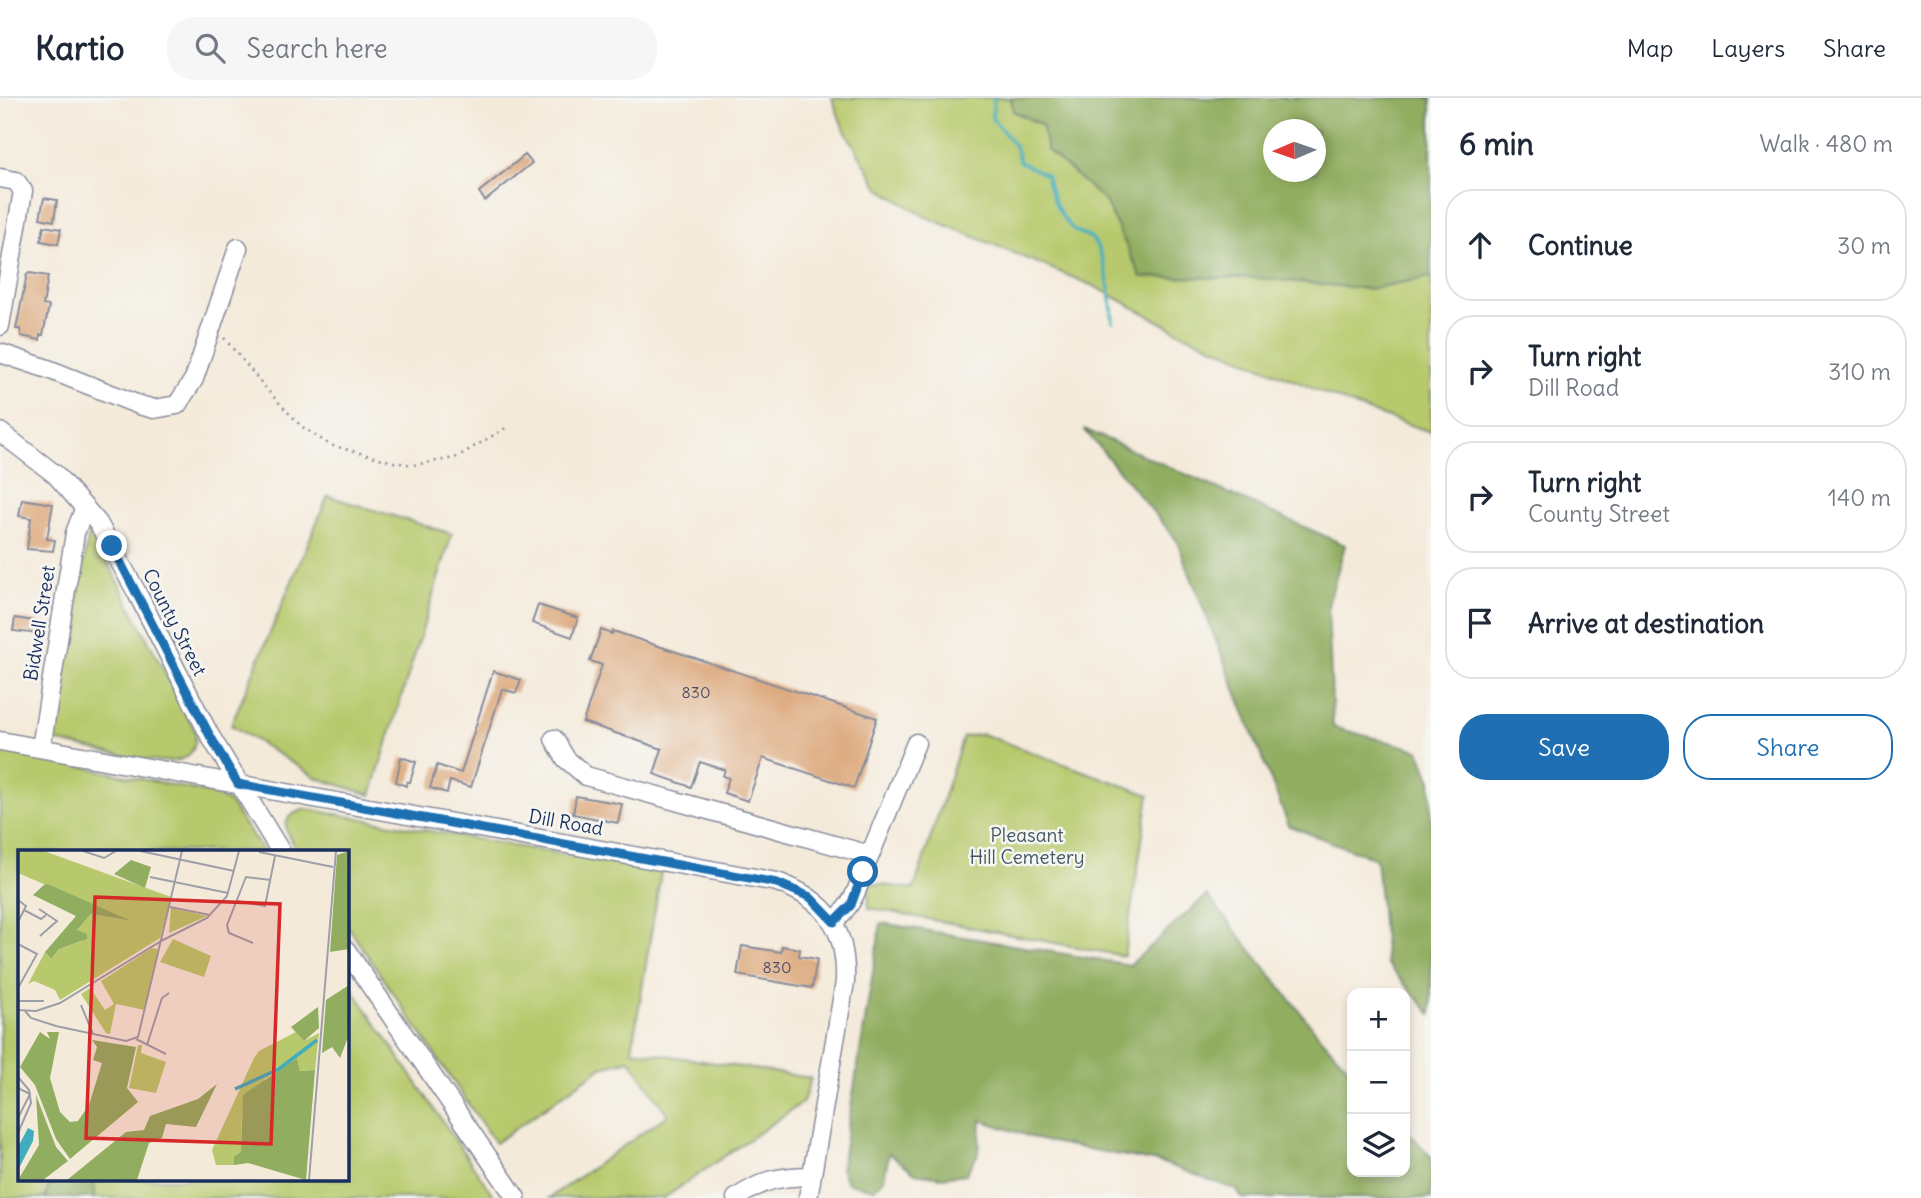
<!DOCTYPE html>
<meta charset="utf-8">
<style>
body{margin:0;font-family:Delius,sans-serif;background:#f6f6f7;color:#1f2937}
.controls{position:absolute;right:21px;bottom:21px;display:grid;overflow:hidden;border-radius:14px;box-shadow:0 4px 10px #0003}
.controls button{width:63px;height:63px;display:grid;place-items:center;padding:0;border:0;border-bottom:2px solid #e0e1e3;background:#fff;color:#1f2937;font:35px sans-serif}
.compass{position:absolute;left:1263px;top:21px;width:63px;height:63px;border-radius:50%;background:#fff;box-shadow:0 4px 10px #0003;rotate:268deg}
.stop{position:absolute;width:21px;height:21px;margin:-16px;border:5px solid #1f6fb2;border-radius:50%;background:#fff}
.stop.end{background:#1f6fb2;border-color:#fff;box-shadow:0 2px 7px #0008}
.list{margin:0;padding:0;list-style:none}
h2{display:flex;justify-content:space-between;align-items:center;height:91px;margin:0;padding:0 28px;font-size:30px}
h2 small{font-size:23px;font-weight:400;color:#747a83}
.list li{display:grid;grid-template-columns:46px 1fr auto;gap:21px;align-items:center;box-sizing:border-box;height:112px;margin:0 14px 14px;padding:0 14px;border:2px solid #e0e1e3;border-radius:28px}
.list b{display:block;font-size:26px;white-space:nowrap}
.list p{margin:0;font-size:23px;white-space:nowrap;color:#747a83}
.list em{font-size:23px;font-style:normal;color:#747a83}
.actions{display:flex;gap:14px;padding:21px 28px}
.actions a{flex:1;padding:16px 0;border:2px solid #1f6fb2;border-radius:28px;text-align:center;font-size:24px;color:#1f6fb2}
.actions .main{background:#1f6fb2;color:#fff}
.icon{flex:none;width:38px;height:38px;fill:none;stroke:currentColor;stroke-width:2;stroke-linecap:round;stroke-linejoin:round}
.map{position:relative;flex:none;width:1431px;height:1100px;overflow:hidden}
header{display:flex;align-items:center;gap:42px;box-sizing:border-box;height:98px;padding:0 35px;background:#fff;border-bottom:2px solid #e0e1e3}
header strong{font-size:33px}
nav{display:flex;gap:38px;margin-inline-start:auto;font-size:24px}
.search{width:490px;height:63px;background:#f6f6f7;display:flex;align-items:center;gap:18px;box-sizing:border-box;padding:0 24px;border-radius:28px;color:#747a83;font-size:26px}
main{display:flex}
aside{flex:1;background:#fff}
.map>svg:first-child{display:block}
.green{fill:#b7c96c;stroke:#697c65;stroke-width:2}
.forest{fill:#91ad60;stroke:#566e5f;stroke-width:2;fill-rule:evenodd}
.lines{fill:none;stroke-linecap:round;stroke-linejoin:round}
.stream{stroke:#3fadbc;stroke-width:3.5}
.building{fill:#dca678}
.minor-casing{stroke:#888c9c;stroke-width:21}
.path{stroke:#888c9c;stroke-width:2.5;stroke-dasharray:2 5;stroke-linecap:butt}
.minor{stroke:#fff;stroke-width:18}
.route{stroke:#1f6fb2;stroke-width:9}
.labels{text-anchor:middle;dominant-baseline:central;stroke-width:5;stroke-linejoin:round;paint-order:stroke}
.number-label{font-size:16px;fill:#4b4d64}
.street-label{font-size:19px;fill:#1b2f5e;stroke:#f6f6f2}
.park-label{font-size:19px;fill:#425662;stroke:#f6f6f2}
.inset-river{fill:none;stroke:#3fadbc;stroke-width:3.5}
.inset-road{fill:none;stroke:#9d9fa8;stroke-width:2}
.view{fill:#d62828;fill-opacity:0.15;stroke:#d62828;stroke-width:3.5}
.inset-edge{fill:none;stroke:#1b2f5e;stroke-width:3.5}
</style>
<header>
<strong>Kartio</strong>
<div class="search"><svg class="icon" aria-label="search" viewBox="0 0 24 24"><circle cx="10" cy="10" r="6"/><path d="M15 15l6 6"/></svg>Search here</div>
<nav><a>Map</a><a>Layers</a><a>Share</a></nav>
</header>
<main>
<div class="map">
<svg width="1431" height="1100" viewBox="0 0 1431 1100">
<rect width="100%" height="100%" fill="#f6f6f2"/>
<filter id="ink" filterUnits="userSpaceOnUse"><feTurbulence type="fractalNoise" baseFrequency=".0143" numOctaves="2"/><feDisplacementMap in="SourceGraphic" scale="14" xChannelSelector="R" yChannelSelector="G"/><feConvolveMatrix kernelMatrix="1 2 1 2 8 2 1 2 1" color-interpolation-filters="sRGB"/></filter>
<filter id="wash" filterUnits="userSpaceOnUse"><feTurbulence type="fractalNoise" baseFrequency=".00686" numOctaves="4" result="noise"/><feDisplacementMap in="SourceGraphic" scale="28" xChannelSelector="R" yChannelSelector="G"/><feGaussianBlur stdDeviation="1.57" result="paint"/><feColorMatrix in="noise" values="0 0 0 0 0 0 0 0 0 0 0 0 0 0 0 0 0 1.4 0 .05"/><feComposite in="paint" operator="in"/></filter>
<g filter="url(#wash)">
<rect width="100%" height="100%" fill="#f4eada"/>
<g class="green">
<polygon points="832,0 1011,0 1013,13 1042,27 1047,52 1105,103 1142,179 1259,180 1368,191 1431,179 1431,334 1362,311 1181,235 1096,189 924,118 879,90 843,29"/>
<polygon points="328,398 452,436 371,697 317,680 231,627"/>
<path d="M 90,430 L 195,633 C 197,646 193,658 179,662 C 157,669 76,647 50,642 Z"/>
<polygon points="982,636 1149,697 1124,858 869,810 868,785 914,791 963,639"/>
<polygon points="0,652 210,695 229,704 263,753 19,754 19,1081 52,1081 45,1100 0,1100"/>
<path d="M 307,711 L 661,774 L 632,952 L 811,980 L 803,1004 L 664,1100 L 549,1100 L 668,1017 L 630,962 L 602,969 L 495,1045 L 347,827 L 346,754 L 297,753 C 283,733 279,717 307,711 Z"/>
<polygon points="347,883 495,1100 94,1100 95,1081 346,1081"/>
</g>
<g class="forest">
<path d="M 1011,0 L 1431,0 L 1431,179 L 1368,191 L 1259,180 L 1141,179 L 1105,103 L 1047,52 L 1042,27 L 1013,13 ZM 1274,32 L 1316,32 L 1316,74 L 1274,74 Z"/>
<polygon points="1084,331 1345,447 1328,507 1333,629 1419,652 1431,683 1431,916 1386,865 1376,761 1289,728 1176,441"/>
<polygon points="1207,797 1321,940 1352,974 1352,1074 1405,1074 1405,1030 1431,1059 1431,1100 1242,1100 1237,1092 1163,1065 1040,1042 981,1022 979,1054 966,1076 941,1079 915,1075 889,1055 884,1081 874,1091 847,1085 841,1070 881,825 1130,867"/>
<polygon points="52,1081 94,1081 94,1100 45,1100"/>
</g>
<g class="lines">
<path class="stream" d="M 994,0 L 992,20 L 1015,48 L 1020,64 L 1046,77 C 1050,94 1060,123 1076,133 C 1081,136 1087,137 1091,140 C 1106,155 1112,203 1113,224"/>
</g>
<g id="blocks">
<g class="building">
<polygon points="525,57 532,65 485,103 479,94"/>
<polygon points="44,100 57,102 54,123 40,120"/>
<polygon points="44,128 61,131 58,146 41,143"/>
<polygon points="30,175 48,178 43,207 49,208 43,237 40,237 40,242 21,238 20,231 16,231 27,176"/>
<polygon points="22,401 53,406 47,441 55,442 53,453 27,451 31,420 19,418"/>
<polygon points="538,507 578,520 572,539 532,525"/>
<polygon points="15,520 40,524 39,536 13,533"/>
<polygon points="601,532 612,536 613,533 877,620 854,690 763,660 748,703 724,695 729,680 723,678 725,672 700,664 691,689 654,676 662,651 583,624 602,567 590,563"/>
<polygon points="493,573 521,582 516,595 502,591 471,689 450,683 447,695 430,690 437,667 461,675"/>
<polygon points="401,659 416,664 410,684 407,684 406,688 396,684"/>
<polygon points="576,698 622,706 618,725 573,716"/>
<polygon points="742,848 781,854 782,848 800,851 799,858 817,861 812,890 737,877"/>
</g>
</g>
</g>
<g filter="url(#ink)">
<use href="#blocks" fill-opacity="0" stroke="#888c9c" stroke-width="2"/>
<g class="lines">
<g class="minor-casing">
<g id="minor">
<polyline points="0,80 16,83 23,93 0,228"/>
<polyline points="0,255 48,271 139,307 154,311 177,307 194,281 238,150"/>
<polyline points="0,334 56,377 98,425 136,493 209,636 281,754"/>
<polyline points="554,641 566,661 586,678 870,757"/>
<path d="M 0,643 L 777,784 C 827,802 847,831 845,884 L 808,1100"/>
<polyline points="41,650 75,435 85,409"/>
<path d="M 834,824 C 851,807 856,797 863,774 L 916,645"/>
<polyline points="346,852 516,1100"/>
<path d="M 736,1100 C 766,1081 776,1079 811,1078"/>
</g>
</g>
<polyline class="path" points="224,240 270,295 301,328 330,347 394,364 413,367 455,360 509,328"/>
<use href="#minor" class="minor"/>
</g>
</g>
<g class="lines" filter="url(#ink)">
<polyline class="route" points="112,448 209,636 238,686 777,785 810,799 834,824 851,807 863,774"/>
</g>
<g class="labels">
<g class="number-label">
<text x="696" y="594">830</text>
<text x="777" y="869">830</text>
</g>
<g class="street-label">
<text transform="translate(175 524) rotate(63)">County Street</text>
<text transform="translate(39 525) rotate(-81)">Bidwell Street</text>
<text transform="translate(566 724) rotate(10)">Dill Road</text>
</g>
<g class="park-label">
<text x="1027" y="737">Pleasant<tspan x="1027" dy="22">Hill Cemetery</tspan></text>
</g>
</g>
<g transform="translate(18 752)">
<rect width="331" height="331" fill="#f4eada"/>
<path d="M 0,1 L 26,1 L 153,47 L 142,88 L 42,150 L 37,140 L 16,131 L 10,134 L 27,102 L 33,109 L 41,99 L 64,91 L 59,80 L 73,64 L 112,71 L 0,23 ZM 153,58 L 189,66 L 151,83 ZM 155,89 L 193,106 L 186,127 L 142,112 ZM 134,98 L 140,99 L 127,160 L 98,154 L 92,184 L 88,183 L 63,144 L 72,138 L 87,160 L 96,154 L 83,131 ZM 278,182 L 286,191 L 301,183 L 297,220 L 282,221 L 279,208 L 247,229 L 224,264 L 223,302 L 216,306 L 216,315 L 198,315 L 194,300 L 236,208 L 241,201 ZM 120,195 L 124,195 L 123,203 L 148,212 L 138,243 L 111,238 Z" fill="#b7c96c"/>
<path d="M 331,1 L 331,99 L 312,102 L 319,5 ZM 113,10 L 133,17 L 127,38 L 96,24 ZM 27,34 L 32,35 L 113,71 L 73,64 L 59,80 L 69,84 L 69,89 L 41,99 L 33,109 L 27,102 L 58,66 L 15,45 ZM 331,135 L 331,185 L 322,208 L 314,197 L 304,203 L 308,150 ZM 300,157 L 301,178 L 286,191 L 273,177 ZM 22,182 L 32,189 L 29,182 L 41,182 L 32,228 L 42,262 L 52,272 L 60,271 L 71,255 L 84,213 L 75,210 L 79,197 L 74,190 L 118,197 L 109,238 L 120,252 L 52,309 L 38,289 L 17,235 L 2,217 ZM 279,208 L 282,221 L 297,220 L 288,330 L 230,313 L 216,315 L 216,306 L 223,302 L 225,245 ZM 199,234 L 178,277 L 148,274 L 144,288 L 131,293 L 119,330 L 49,330 L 108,282 L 126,280 L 132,266 L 180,249 ZM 18,245 L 38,297 L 50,311 L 25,330 L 0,330 L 21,295 Z" fill="#91ad60"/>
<path d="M 10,278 L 16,281 L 15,291 L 0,320 L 0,297 Z" fill="#3fadbc"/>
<path class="inset-river" d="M 217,239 L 261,219 L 299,190"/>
<path class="inset-road" d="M 65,1 L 86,8 L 98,1M 122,1 L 216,21M 241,2 L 315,17M 132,27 L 210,43M 0,50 L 8,56 L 0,72M 219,51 L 247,56 L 257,6M 152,57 L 192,65M 21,59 L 39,71 L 22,86M 6,60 L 23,69 L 28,65M 235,93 L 211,83 L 209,75 L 228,27 L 253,30M 0,94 L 19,104 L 0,138M 0,151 L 26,151M 63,155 L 75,184M 0,160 L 18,161 L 42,153 L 145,90 L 189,68 L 209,46 L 221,1M 7,161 L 13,168 L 38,176 L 108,191 L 120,187 L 164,1M 118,189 L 148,204M 129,195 L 144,148 L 151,143M 0,227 L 11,240 L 13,253 L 0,283M 0,238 L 12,244 L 0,268M 291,330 L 318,1"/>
<path class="view" d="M 77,47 L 262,54 L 253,294 L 68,288 Z"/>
<rect width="331" height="331" class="inset-edge"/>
</g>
</svg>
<div class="controls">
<button>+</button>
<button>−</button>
<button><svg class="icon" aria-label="layers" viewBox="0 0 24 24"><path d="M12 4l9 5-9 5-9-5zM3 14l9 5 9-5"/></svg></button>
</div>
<svg class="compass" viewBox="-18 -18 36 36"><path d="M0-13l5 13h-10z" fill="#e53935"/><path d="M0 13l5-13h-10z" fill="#747a83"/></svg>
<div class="stop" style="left:863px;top:774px"></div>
<div class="stop end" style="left:112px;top:448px"></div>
</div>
<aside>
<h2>6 min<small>Walk · 480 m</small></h2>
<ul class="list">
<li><svg class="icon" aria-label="ahead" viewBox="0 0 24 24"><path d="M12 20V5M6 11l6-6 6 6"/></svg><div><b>Continue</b></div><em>30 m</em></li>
<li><svg class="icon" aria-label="right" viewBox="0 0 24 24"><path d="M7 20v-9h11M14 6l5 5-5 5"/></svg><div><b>Turn right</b><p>Dill Road</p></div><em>310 m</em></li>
<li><svg class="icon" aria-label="right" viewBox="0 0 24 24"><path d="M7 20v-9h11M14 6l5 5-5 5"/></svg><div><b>Turn right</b><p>County Street</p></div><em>140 m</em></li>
<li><svg class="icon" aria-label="arrive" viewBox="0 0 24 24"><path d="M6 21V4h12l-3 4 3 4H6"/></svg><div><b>Arrive at destination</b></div></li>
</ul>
<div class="actions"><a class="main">Save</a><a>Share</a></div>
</aside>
</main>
